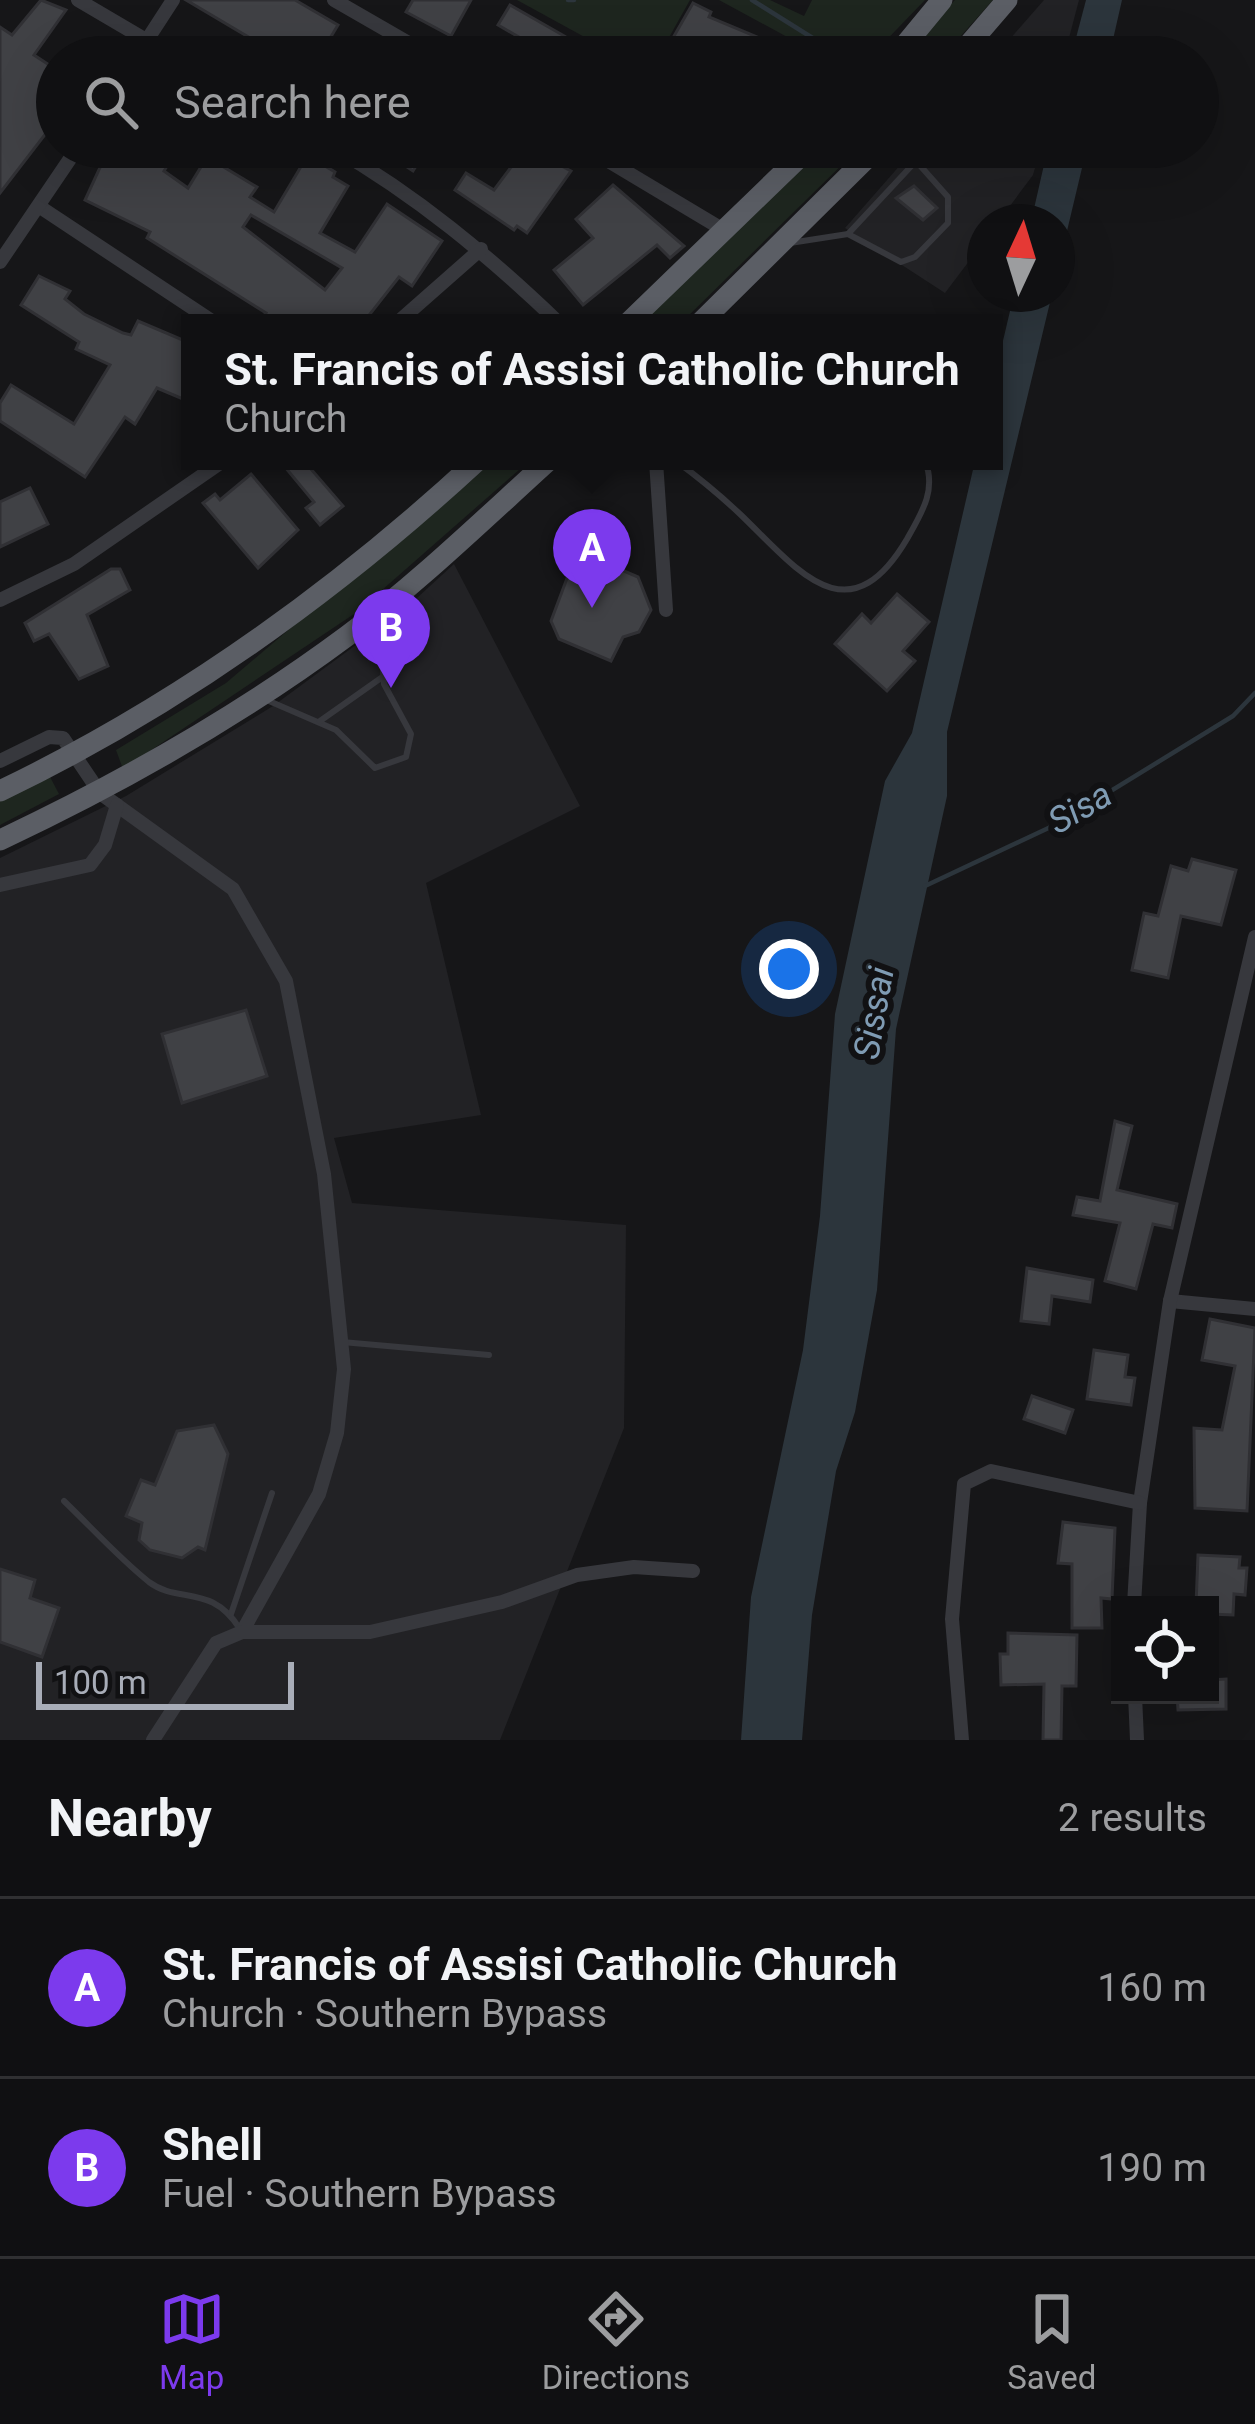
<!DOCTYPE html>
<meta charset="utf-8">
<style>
body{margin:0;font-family:Roboto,sans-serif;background:#1e1e20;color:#f1f3f6}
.controls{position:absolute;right:36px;bottom:36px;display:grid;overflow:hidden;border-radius:0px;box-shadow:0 12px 48px #0002}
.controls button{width:108px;height:108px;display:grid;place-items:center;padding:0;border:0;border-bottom:3px solid #303032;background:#101012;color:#f1f3f6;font:60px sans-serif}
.compass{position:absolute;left:967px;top:204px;width:108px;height:108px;border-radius:50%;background:#101012;box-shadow:0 12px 48px #0002;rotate:4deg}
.scale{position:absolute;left:36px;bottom:30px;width:258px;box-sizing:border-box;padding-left:12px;border:6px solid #a8adb8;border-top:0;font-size:33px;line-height:42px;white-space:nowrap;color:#a8adb8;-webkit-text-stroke:9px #111113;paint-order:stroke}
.you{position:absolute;left:789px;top:969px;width:42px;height:42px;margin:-30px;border:9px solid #fff;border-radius:50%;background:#1a73e8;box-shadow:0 0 0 18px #1a73e833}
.badge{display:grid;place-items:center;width:78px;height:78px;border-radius:50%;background:#7c3aed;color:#fff;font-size:39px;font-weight:700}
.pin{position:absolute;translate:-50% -99px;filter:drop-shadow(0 3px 6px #0008)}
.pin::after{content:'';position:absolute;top:63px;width:42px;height:36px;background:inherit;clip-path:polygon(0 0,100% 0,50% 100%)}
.popup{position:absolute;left:181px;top:314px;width:822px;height:156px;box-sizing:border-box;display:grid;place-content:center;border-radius:0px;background:#101012;filter:drop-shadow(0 3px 9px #0005);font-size:39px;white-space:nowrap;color:#9c9d9f}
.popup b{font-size:45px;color:#f1f3f6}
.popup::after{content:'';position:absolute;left:50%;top:100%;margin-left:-24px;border:24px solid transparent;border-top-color:#101012}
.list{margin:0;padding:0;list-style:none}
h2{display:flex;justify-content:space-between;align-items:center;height:156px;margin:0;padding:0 48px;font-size:51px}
h2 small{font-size:39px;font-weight:400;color:#9c9d9f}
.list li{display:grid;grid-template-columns:78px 1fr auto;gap:36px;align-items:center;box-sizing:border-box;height:180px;padding:0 48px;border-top:3px solid #303032}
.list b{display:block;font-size:45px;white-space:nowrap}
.list p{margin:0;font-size:39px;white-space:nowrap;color:#9c9d9f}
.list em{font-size:39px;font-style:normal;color:#9c9d9f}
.icon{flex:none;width:66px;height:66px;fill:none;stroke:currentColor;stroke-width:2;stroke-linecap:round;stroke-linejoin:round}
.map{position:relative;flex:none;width:1255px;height:1740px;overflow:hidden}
.search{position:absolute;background:#101012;box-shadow:0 12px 48px #0002;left:36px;right:36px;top:36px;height:132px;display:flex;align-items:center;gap:30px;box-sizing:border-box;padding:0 42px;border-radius:66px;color:#9c9d9f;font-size:45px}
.sheet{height:516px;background:#101012}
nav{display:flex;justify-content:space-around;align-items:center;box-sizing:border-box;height:168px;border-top:3px solid #303032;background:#101012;font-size:33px;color:#9c9d9f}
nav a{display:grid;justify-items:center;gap:6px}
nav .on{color:#7c3aed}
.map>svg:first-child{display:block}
.built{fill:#222225}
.green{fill:#1e261f}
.water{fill:#2c353c}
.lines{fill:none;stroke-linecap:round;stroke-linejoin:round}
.stream{stroke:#2c353c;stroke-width:4.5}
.building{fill:#404145;stroke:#303034;stroke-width:3;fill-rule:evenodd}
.service{stroke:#37383d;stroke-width:6}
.minor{stroke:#37383d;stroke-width:14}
.trunk{stroke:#5b5e65;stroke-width:21}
.labels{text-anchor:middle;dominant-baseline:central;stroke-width:12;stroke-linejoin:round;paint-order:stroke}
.water-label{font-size:36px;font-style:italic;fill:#7f9bb3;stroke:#111113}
</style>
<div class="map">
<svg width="1255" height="1740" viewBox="0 0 1255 1740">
<rect width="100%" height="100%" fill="#161618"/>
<g class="built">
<polygon points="1044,0 1079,0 1064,57 994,57"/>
<polygon points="916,147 1041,147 1033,175 998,222 985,222 985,240 945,293 845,228"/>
<polygon points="454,564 580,806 426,883 481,1115 334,1138 352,1203 626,1225 624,1428 500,1740 0,1740 0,858 126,796 273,706 406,608"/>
</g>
<g class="green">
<polygon points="517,0 690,0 658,57 621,57"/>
<polygon points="719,0 770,0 804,16 812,0 925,0 870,57 824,57"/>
<polygon points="955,0 993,0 942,57 901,57"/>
<polygon points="814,147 860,147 681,323 637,323"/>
<polygon points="487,461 529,461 357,612 123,769 116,750 226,683"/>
<polygon points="49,775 59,794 0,825 0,798"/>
</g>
<g class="water">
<polygon points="1086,0 1122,0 1109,57 1071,57"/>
<polygon points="1048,147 1087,147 1057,273 1057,222 1031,222"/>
<polygon points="1014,294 1052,294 947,732 947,796 896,1029 877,1290 855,1412 836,1471 812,1615 802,1740 741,1740 751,1597 803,1350 820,1216 835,1014 885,781 912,733 975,461 994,461 994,379"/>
</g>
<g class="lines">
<g class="stream">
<polyline points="568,0 574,0"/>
<polyline points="752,0 843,57"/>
<polyline points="925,886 1057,824 1233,716 1255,693"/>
</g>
</g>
<g class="building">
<polygon points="41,0 66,10 34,55 57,70 57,119 0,193 0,27 12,35"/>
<polygon points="186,0 295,0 338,25 326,45 347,57 269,57 272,51"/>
<polygon points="413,0 471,0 451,36 406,12"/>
<polygon points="693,3 711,12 709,17 805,57 662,57"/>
<polygon points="510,5 566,37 604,57 553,57 498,25"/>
<path d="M 119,147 L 179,147 L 164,171 L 188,188 L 207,157 L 257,187 L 250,197 L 274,212 L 312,148 L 325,156 L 320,163 L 335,172 L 333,177 L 348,186 L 320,233 L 355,252 L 387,204 L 442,241 L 412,286 L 399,277 L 363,323 L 271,323 L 263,317 L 266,313 L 147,238 L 150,232 L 85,200 L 102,163 L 106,165 ZM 251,215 L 342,268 L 325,290 L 243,227 Z"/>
<polygon points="402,147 428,147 413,171 395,159"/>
<polygon points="526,147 571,171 527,233 517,226 514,230 455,190 466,173 494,190"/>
<polygon points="613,185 684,246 670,258 657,245 583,305 554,270 593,238 576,219"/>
<polygon points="914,186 937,208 923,220 896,198"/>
<polygon points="39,276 70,291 65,299 84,314 123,333 131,335 138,321 190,343 190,402 157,388 135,424 125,417 85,477 0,421 0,403 11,385 74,424 110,365 76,349 79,342 21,305"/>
<polygon points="280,461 304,461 343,506 320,525 306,508 314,502"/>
<polygon points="251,474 298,530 258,568 203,503 215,494 220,500"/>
<polygon points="30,488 48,524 0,547 0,502"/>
<polygon points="572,565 600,576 617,568 638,577 651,610 639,632 623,637 611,661 559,639 551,621"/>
<polygon points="111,569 120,569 130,590 87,615 108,666 79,679 49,634 34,641 25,623"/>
<polygon points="897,594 929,622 903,651 915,661 887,691 835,644 862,614 871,623"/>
<polygon points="1192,859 1236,870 1221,925 1181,916 1168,978 1132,970 1144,913 1158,916 1171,866 1188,871"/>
<polygon points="246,1010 267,1076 182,1103 162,1034"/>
<polygon points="1115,1121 1132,1126 1117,1190 1177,1204 1172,1228 1153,1224 1136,1289 1105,1281 1120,1223 1073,1215 1077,1197 1100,1201"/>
<polygon points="1027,1268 1093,1280 1090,1302 1052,1296 1049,1324 1021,1321"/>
<polygon points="1210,1319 1255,1328 1247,1511 1195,1508 1194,1428 1222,1430 1235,1366 1202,1360"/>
<polygon points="1094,1350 1128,1355 1125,1377 1135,1378 1131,1405 1087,1399"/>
<polygon points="1032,1396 1073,1410 1065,1433 1024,1419"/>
<polygon points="214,1425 228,1454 205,1550 198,1547 182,1558 150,1550 139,1540 142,1523 126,1516 141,1480 155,1485 177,1431"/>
<polygon points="1063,1522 1115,1528 1112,1599 1101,1598 1102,1628 1072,1628 1072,1564 1058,1563"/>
<polygon points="1198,1555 1240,1557 1239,1568 1247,1568 1245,1595 1234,1594 1233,1615 1210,1614 1210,1605 1196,1605"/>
<polygon points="0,1569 35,1580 30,1598 59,1608 42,1657 0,1642"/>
<polygon points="1008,1633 1077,1635 1076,1686 1062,1686 1061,1740 1043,1740 1044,1684 1001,1685 1000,1654 1008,1654"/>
<polygon points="1226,1679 1226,1709 1178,1710 1177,1695 1210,1695 1210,1680"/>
</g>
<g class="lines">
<g class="service">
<polyline points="848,234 901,262 915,257 948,223 948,197 916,161"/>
<polyline points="790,243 848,234 916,161 910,147"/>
<path d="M 676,461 C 698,477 721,496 741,515 C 797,569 848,639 907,539 C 921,514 937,490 925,461"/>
<polyline points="269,701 336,730 375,768 406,757 411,734 384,684 379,618"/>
<polyline points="320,721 381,678"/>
<polyline points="342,1342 489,1355"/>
<path d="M 64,1501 C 92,1528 119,1558 149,1582 C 178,1604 211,1583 240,1629"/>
<polyline points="231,1614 272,1493"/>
</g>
<g class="minor">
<polyline points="78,0 175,57"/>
<polyline points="334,0 433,57"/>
<polyline points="136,57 173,0"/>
<path d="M 332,147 C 417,196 488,255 559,323"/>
<polyline points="585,147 727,232"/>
<polyline points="40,207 215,323"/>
<polyline points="0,262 78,147"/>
<polyline points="397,323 481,249"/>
<polyline points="656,461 666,610"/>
<polyline points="0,600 74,564 223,461"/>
<polyline points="0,761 49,737 63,738 100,793 233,889 286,981 324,1174 344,1369 337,1433 319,1494 242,1632"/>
<polyline points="0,885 90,865 105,845 117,805"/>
<polyline points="1170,1301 1255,1309"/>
<polyline points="1134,1605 1140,1503 1170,1301 1255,937"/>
<polyline points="1135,1695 1137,1740"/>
<polyline points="153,1740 216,1643 242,1632 370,1632 502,1602 577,1575 634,1567 693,1571"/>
<polyline points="962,1740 952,1619 964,1484 991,1471 1140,1503"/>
</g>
<g class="trunk">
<polyline points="895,57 942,0"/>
<polyline points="958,57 1007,0"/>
<polyline points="628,323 810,147"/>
<polyline points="700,323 878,147"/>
<path d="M 0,791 C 177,706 333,594 477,461"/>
<path d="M 0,840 C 123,782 238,717 347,636 C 418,583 483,520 548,461"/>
</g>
</g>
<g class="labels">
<g class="water-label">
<text transform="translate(1080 808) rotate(-30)">Sisa</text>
<text transform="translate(874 1013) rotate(-80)">Sissai</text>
</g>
</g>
</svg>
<div class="controls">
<button><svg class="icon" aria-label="locate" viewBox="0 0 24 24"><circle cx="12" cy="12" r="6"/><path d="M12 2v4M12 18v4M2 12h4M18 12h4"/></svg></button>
</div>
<svg class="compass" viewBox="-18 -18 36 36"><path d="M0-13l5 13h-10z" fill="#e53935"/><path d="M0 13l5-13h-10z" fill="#9c9d9f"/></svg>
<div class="scale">100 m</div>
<div class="you"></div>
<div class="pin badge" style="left:592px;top:608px">A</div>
<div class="popup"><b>St. Francis of Assisi Catholic Church</b>Church</div>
<div class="pin badge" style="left:391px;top:688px">B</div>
<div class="search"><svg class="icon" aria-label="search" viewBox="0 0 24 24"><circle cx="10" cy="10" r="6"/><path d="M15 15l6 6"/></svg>Search here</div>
</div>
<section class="sheet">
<h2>Nearby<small>2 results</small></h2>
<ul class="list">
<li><span class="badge">A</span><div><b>St. Francis of Assisi Catholic Church</b><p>Church · Southern Bypass</p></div><em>160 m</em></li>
<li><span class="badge">B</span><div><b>Shell</b><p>Fuel · Southern Bypass</p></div><em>190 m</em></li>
</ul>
</section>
<nav>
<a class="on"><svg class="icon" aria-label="map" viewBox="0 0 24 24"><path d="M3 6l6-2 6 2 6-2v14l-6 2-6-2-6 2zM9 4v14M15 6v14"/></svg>Map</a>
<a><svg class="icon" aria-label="directions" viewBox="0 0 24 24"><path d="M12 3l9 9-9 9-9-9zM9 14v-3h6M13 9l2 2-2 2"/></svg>Directions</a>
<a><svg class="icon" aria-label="saved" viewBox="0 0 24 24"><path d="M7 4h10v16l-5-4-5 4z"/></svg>Saved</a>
</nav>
